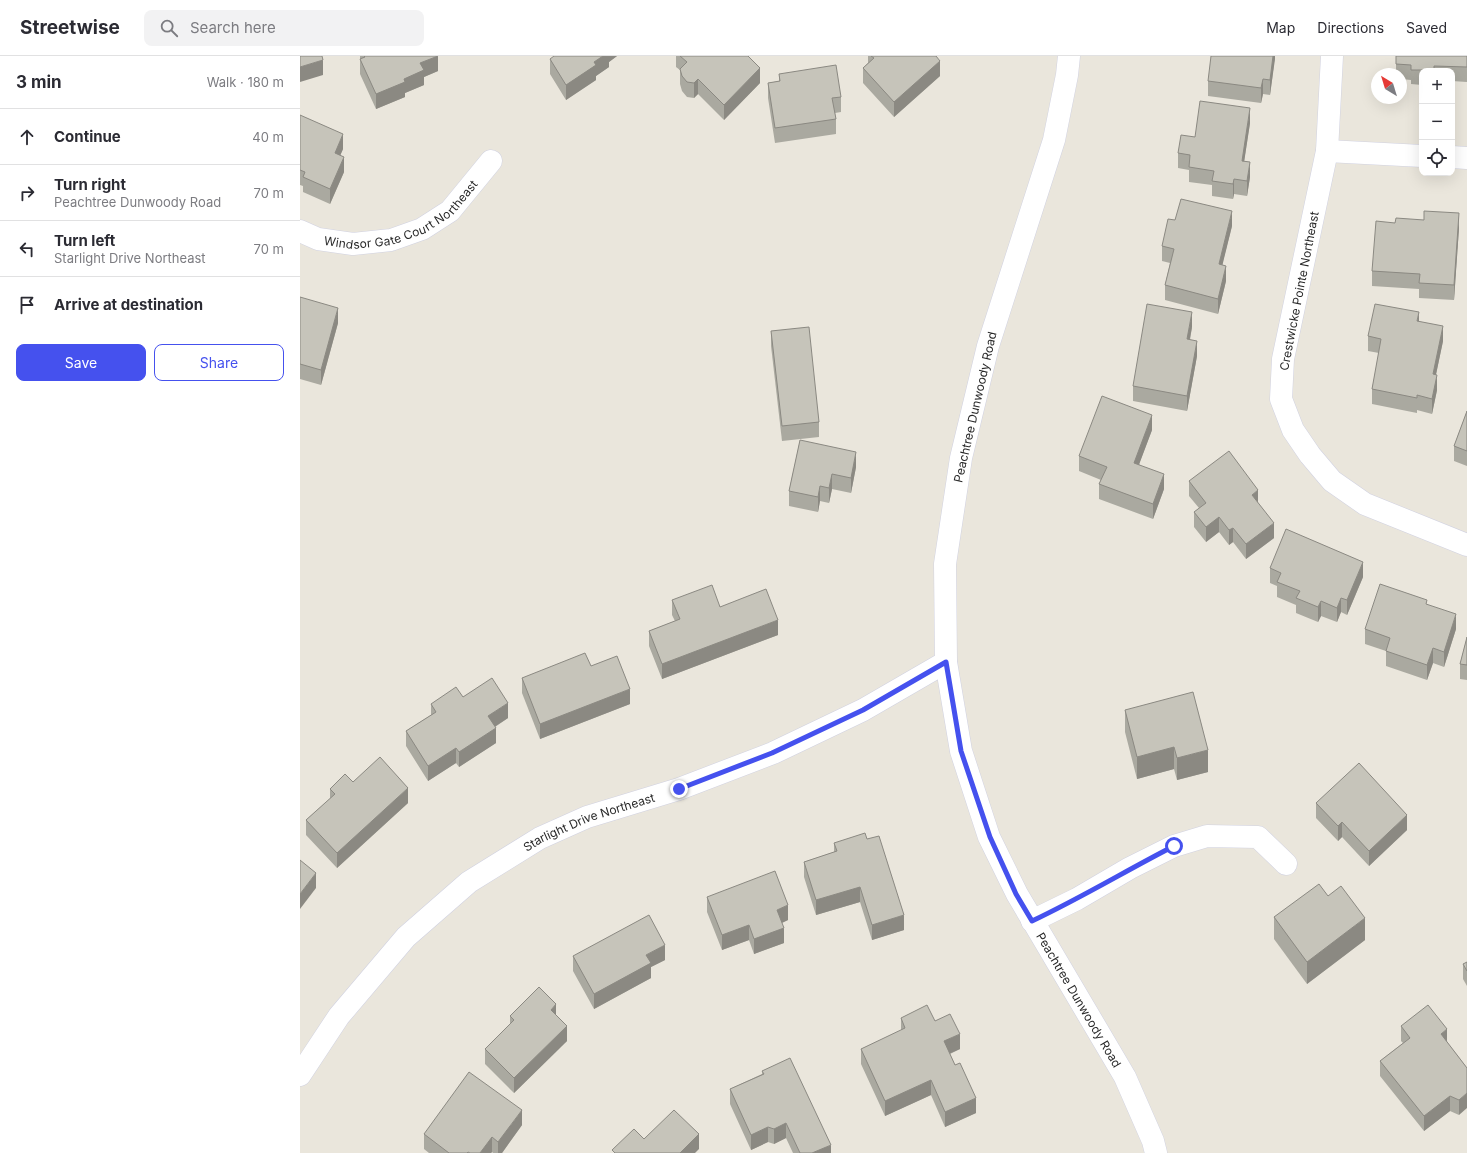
<!DOCTYPE html>
<meta charset="utf-8">
<style>
body{margin:0;font-family:Inter,sans-serif;background:#f2f2f3;color:#2b2b33}
.controls{position:absolute;right:12px;top:12px;display:grid;overflow:hidden;border-radius:8px;box-shadow:0 4px 16px #0002}
.controls button{width:36px;height:36px;display:grid;place-items:center;padding:0;border:0;border-bottom:1px solid #e1e1e2;background:#fff;color:#2b2b33;font:20px sans-serif}
.compass{position:absolute;left:1071px;top:12px;width:36px;height:36px;border-radius:50%;background:#fff;box-shadow:0 4px 16px #0002;rotate:322deg}
.stop{position:absolute;width:12px;height:12px;margin:-9px;border:3px solid #4551ee;border-radius:50%;background:#fff}
.stop.end{background:#4551ee;border-color:#fff;box-shadow:0 1px 4px #0008}
.list{margin:0;padding:0;list-style:none}
h2{display:flex;justify-content:space-between;align-items:center;height:52px;margin:0;padding:0 16px;font-size:17px}
h2 small{font-size:13px;font-weight:400;color:#7c7c81}
.list li{display:grid;grid-template-columns:26px 1fr auto;gap:12px;align-items:center;box-sizing:border-box;height:56px;padding:0 16px;border-top:1px solid #e1e1e2}
.list b{display:block;font-size:15px;white-space:nowrap}
.list p{margin:0;font-size:13px;white-space:nowrap;color:#7c7c81}
.list em{font-size:13px;font-style:normal;color:#7c7c81}
.actions{display:flex;gap:8px;padding:12px 16px}
.actions a{flex:1;padding:9px 0;border:1px solid #4551ee;border-radius:8px;text-align:center;font-size:14px;color:#4551ee}
.actions .main{background:#4551ee;color:#fff}
.icon{flex:none;width:22px;height:22px;fill:none;stroke:currentColor;stroke-width:2;stroke-linecap:round;stroke-linejoin:round}
.map{position:relative;flex:none;width:1167px;height:1097px;overflow:hidden}
header{display:flex;align-items:center;gap:24px;box-sizing:border-box;height:56px;padding:0 20px;background:#fff;border-bottom:1px solid #e1e1e2}
header strong{font-size:19px}
nav{display:flex;gap:22px;margin-inline-start:auto;font-size:14px}
.search{width:280px;height:36px;background:#f2f2f3;display:flex;align-items:center;gap:10px;box-sizing:border-box;padding:0 14px;border-radius:8px;color:#7c7c81;font-size:15px}
main{display:flex}
aside{flex:1;background:#fff}
.map>svg:first-child{display:block}
.lines{fill:none;stroke-linecap:round;stroke-linejoin:round}
.minor-casing{stroke:#d1d2e1;stroke-width:23}
.secondary-casing{stroke:#d1d2e1;stroke-width:23}
.minor{stroke:#fff;stroke-width:22}
.secondary{stroke:#fff;stroke-width:22}
.wall{fill:#aaa9a0}
.shaded-wall{fill:#8b8982}
.building{fill:#c6c4ba;stroke:#8b8982}
.route{stroke:#4551ee;stroke-width:5}
.labels{text-anchor:middle;dominant-baseline:central;stroke-width:3;stroke-linejoin:round;paint-order:stroke}
.street-label{font-size:12px;fill:#292929;stroke:#fff}
</style>
<header>
<strong>Streetwise</strong>
<div class="search"><svg class="icon" aria-label="search" viewBox="0 0 24 24"><circle cx="10" cy="10" r="6"/><path d="M15 15l6 6"/></svg>Search here</div>
<nav><a>Map</a><a>Directions</a><a>Saved</a></nav>
</header>
<main>
<aside>
<h2>3 min<small>Walk · 180 m</small></h2>
<ul class="list">
<li><svg class="icon" aria-label="ahead" viewBox="0 0 24 24"><path d="M12 20V5M6 11l6-6 6 6"/></svg><div><b>Continue</b></div><em>40 m</em></li>
<li><svg class="icon" aria-label="right" viewBox="0 0 24 24"><path d="M7 20v-9h11M14 6l5 5-5 5"/></svg><div><b>Turn right</b><p>Peachtree Dunwoody Road</p></div><em>70 m</em></li>
<li><svg class="icon" aria-label="left" viewBox="0 0 24 24"><path d="M17 20v-9H6M10 6l-5 5 5 5"/></svg><div><b>Turn left</b><p>Starlight Drive Northeast</p></div><em>70 m</em></li>
<li><svg class="icon" aria-label="arrive" viewBox="0 0 24 24"><path d="M6 21V4h12l-3 4 3 4H6"/></svg><div><b>Arrive at destination</b></div></li>
</ul>
<div class="actions"><a class="main">Save</a><a>Share</a></div>
</aside>
<div class="map">
<svg width="1167" height="1097" viewBox="0 0 1167 1097">
<rect width="100%" height="100%" fill="#eae6dc"/>
<g class="lines">
<g class="minor-casing">
<g id="minor">
<polyline points="1032,0 1027,95 983,303 981,343 993,374 1010,399 1032,425 1065,448 1167,489"/>
<polyline points="1027,95 1122,100"/>
<polyline points="1152,101 1167,102"/>
<path id="s1" d="M 0,175 L 18,183 L 53,188 L 91,184 L 122,173 L 150,155 L 191,105"/>
<polyline points="732,865 777,843 830,812 874,790 907,780 958,781 986,808"/>
<path id="s2" d="M 0,1019 L 39,960 L 106,881 L 169,826 L 240,782 L 287,761 L 379,733 L 473,697 L 563,654 L 646,606"/>
</g>
</g>
<g class="secondary-casing">
<g id="secondary">
<path id="s3" d="M 769,0 L 767,19 L 754,84 L 688,290 L 661,402 L 645,508 L 646,606 L 661,695 L 689,781 L 717,838 L 825,1021 L 853,1085 L 856,1097"/>
</g>
</g>
<use href="#minor" class="minor"/>
<use href="#secondary" class="secondary"/>
</g>
<g class="wall">
<polygon points="60,0 138,0 138,15 124,21 124,29 105,37 105,41 76,53 60,18"/>
<polygon points="317,0 309,6 309,11 296,20 296,24 266,44 250,18 250,3"/>
<polygon points="376,0 448,0 460,27 424,64 398,38 394,42 387,41 382,35 380,28 380,14 376,11"/>
<polygon points="568,0 636,0 640,20 594,61 563,27 563,12 568,7"/>
<polygon points="975,0 970,39 963,38 961,47 908,40 908,25"/>
<polygon points="1167,0 1167,26 1152,25 1152,15 1122,15 1122,29 1111,28 1111,24 1101,23 1101,18 1096,18 1096,8"/>
<polygon points="479,18 541,41 541,56 535,57 536,63 536,78 475,87 468,42 468,27 479,25"/>
<polygon points="0,59 43,93 40,99 44,116 30,148 3,136 3,130 0,129"/>
<polygon points="950,67 944,105 950,121 947,140 934,138 933,143 912,140 912,129 889,126 889,114 878,112 878,97 895,81"/>
<polygon points="932,170 922,209 926,225 918,258 865,244 865,229 870,207 862,205 862,190"/>
<polygon points="1159,172 1154,244 1119,242 1119,233 1072,230 1072,215"/>
<polygon points="0,241 38,267 21,329 0,323"/>
<polygon points="1119,265 1143,285 1136,318 1137,334 1132,358 1117,354 1117,357 1072,348 1072,333 1079,297 1068,295 1068,280"/>
<polygon points="892,271 890,284 897,300 887,355 833,345 833,330"/>
<polygon points="471,275 519,366 519,381 482,385 471,290"/>
<polygon points="1167,355 1167,410 1154,405 1154,390"/>
<polygon points="852,374 839,408 864,433 853,463 799,443 799,428 801,424 779,415 779,400"/>
<polygon points="500,384 556,411 551,437 532,433 529,447 520,445 518,456 489,450 489,435"/>
<polygon points="889,425 958,447 974,482 946,503 933,486 929,489 919,476 906,486 894,471 894,456 899,452 889,440"/>
<polygon points="970,512 1063,521 1047,559 1041,556 1037,566 1021,560 1018,566 996,557 996,549 977,541 977,530 970,527"/>
<polygon points="372,544 478,579 362,623 349,590 349,575 375,565 372,559"/>
<polygon points="1127,549 1156,573 1144,611 1133,607 1127,624 1086,610 1086,595 1065,588 1065,573"/>
<polygon points="1167,581 1167,624 1160,623 1160,608"/>
<polygon points="291,610 330,648 240,683 222,637 222,622"/>
<polygon points="163,641 208,662 195,671 196,687 159,711 156,707 128,725 106,690 106,675 131,659 131,648"/>
<polygon points="825,654 908,716 877,724 874,713 837,723 825,676"/>
<polygon points="53,726 108,747 37,812 6,779 6,764 30,743 30,733"/>
<polygon points="1016,747 1107,774 1069,810 1042,781 1038,785 1016,762"/>
<polygon points="534,787 604,874 572,884 560,846 516,859 504,821 504,806 534,796"/>
<polygon points="1028,840 1065,884 1007,928 974,883 974,861"/>
<polygon points="407,841 488,864 482,867 484,887 454,898 449,884 422,894 407,856"/>
<polygon points="273,900 365,904 351,911 351,922 294,953 273,915"/>
<polygon points="1167,906 1167,930 1163,923 1163,908"/>
<polygon points="256,959 267,985 214,1037 185,1008 185,993 210,969 210,960"/>
<polygon points="601,962 635,965 660,993 650,998 676,1057 645,1071 631,1039 585,1060 561,1008 561,993 601,975"/>
<polygon points="1101,970 1147,986 1167,1012 1159,1059 1150,1055 1124,1075 1080,1020 1080,1005 1103,987 1101,985"/>
<polygon points="462,1015 531,1097 493,1097 486,1082 474,1088 468,1086 451,1094 430,1048 430,1033 462,1018"/>
<polygon points="222,1069 202,1097 193,1097 192,1096 191,1097 129,1097 124,1093 124,1078"/>
</g>
<g class="shaded-wall">
<polygon points="138,0 138,15 124,21 124,29 105,37 105,41 76,53 76,38 104,23 120,7"/>
<polygon points="303,0 317,0 309,6 309,11 296,20 296,24 266,44 266,29 294,6"/>
<polygon points="973,0 975,0 975,3 970,39 970,24"/>
<polygon points="23,4 23,19 0,26 0,11"/>
<polygon points="640,5 640,20 594,61 594,46"/>
<polygon points="460,12 460,27 424,64 424,49"/>
<polygon points="398,23 398,38 394,42 394,27"/>
<polygon points="963,23 963,38 961,47 961,32"/>
<polygon points="950,52 950,67 942,120 942,105"/>
<polygon points="43,78 43,93 35,112 35,97"/>
<polygon points="44,101 44,116 30,148 30,133"/>
<polygon points="950,106 950,121 947,140 947,125"/>
<polygon points="934,123 934,138 933,143 933,128"/>
<polygon points="932,155 932,170 919,223 919,208"/>
<polygon points="1159,157 1159,172 1154,244 1154,229"/>
<polygon points="926,210 926,225 918,258 918,243"/>
<polygon points="38,252 38,267 21,329 21,314"/>
<polygon points="892,256 892,271 887,298 887,283"/>
<polygon points="1119,256 1119,271 1117,265"/>
<polygon points="1143,270 1143,285 1133,333 1133,318"/>
<polygon points="897,285 897,300 887,355 887,340"/>
<polygon points="1137,319 1137,334 1132,358 1132,343"/>
<polygon points="852,359 852,374 834,422 834,407"/>
<polygon points="556,396 556,411 551,437 551,422"/>
<polygon points="532,418 532,433 529,447 529,432"/>
<polygon points="864,418 864,433 853,463 853,448"/>
<polygon points="520,430 520,445 518,456 518,441"/>
<polygon points="958,434 958,449 952,439"/>
<polygon points="919,461 919,476 906,486 906,471"/>
<polygon points="974,467 974,482 946,503 946,488"/>
<polygon points="933,472 933,486 929,489 929,474"/>
<polygon points="1063,506 1063,521 1047,559 1047,544"/>
<polygon points="1041,542 1041,556 1037,566 1037,552"/>
<polygon points="1021,545 1021,560 1018,566 1018,551"/>
<polygon points="1156,558 1156,573 1144,611 1144,596"/>
<polygon points="478,564 478,579 362,623 362,608"/>
<polygon points="1133,592 1133,607 1127,624 1127,609"/>
<polygon points="330,633 330,648 240,683 240,668"/>
<polygon points="208,647 208,662 188,675 188,660"/>
<polygon points="196,672 196,687 159,711 159,696"/>
<polygon points="874,691 874,713 837,723 837,701"/>
<polygon points="156,692 156,707 128,725 128,710"/>
<polygon points="908,694 908,716 877,724 877,702"/>
<polygon points="108,732 108,747 37,812 37,797"/>
<polygon points="1107,759 1107,774 1069,810 1069,795"/>
<polygon points="1042,766 1042,781 1038,785 1038,770"/>
<polygon points="16,817 16,832 0,853 0,838"/>
<polygon points="560,831 560,846 516,859 516,844"/>
<polygon points="488,849 488,864 477,869 477,854"/>
<polygon points="604,859 604,874 572,884 572,869"/>
<polygon points="1065,862 1065,884 1007,928 1007,906"/>
<polygon points="449,869 449,884 422,894 422,879"/>
<polygon points="484,872 484,887 454,898 454,883"/>
<polygon points="365,889 365,904 351,911 351,922 294,953 294,938 346,899"/>
<polygon points="256,948 256,963 251,954"/>
<polygon points="267,970 267,985 214,1037 214,1022"/>
<polygon points="1147,973 1147,988 1141,978"/>
<polygon points="660,978 660,993 644,1000 644,985"/>
<polygon points="631,1024 631,1039 585,1060 585,1045"/>
<polygon points="1167,1037 1167,1052 1159,1059 1159,1044"/>
<polygon points="1150,1040 1150,1055 1124,1075 1124,1060"/>
<polygon points="676,1042 676,1057 645,1071 645,1056"/>
<polygon points="222,1054 222,1069 202,1097 198,1097 198,1086"/>
<polygon points="486,1067 486,1082 474,1088 474,1073"/>
<polygon points="468,1071 468,1086 451,1094 451,1079"/>
<polygon points="399,1078 399,1093 395,1097 380,1097"/>
<polygon points="192,1081 192,1096 191,1097 180,1097"/>
<polygon points="531,1089 531,1097 512,1097"/>
</g>
<g class="building">
<polygon points="0,0 22,0 23,4 0,11"/>
<polygon points="64,0 138,0 120,7 124,14 104,23 105,26 76,38 60,3 65,1"/>
<polygon points="254,0 303,0 294,6 296,9 266,29 250,3"/>
<polygon points="380,0 448,0 460,12 424,49 398,23 394,27 387,26 382,20 380,13 387,6"/>
<polygon points="571,0 636,0 640,5 594,46 563,12 574,2"/>
<polygon points="911,0 973,0 970,24 963,23 961,32 908,25"/>
<polygon points="1096,0 1167,0 1167,11 1134,10 1134,14 1111,14 1111,9 1096,8"/>
<polygon points="536,9 541,41 532,42 536,63 475,72 468,27 480,25 479,18"/>
<polygon points="900,45 950,52 942,105 950,106 947,125 934,123 933,128 912,125 914,115 889,111 890,99 878,97 881,79 895,81"/>
<polygon points="0,59 43,78 35,97 44,101 30,133 3,121 5,116 0,114"/>
<polygon points="881,143 932,155 919,208 926,210 918,243 865,229 874,193 862,190 868,163 875,164"/>
<polygon points="1124,155 1159,157 1154,229 1119,227 1120,218 1072,215 1076,165 1095,167 1096,162 1124,164"/>
<polygon points="0,241 38,252 21,314 0,308"/>
<polygon points="847,248 892,256 887,283 897,285 887,340 833,330"/>
<polygon points="1075,248 1119,256 1117,265 1143,270 1133,318 1137,319 1132,343 1117,339 1117,342 1072,333 1081,283 1068,280"/>
<polygon points="509,271 519,366 482,370 471,275"/>
<polygon points="802,340 852,359 834,407 864,418 853,448 799,428 807,411 779,400"/>
<polygon points="1167,355 1167,395 1154,390"/>
<polygon points="500,384 556,396 551,422 532,418 529,432 520,430 518,441 489,435"/>
<polygon points="929,395 958,434 952,439 974,467 946,488 933,472 929,474 919,461 906,471 894,456 906,447 889,425"/>
<polygon points="986,473 1063,506 1047,544 1041,542 1037,552 1021,545 1018,551 996,542 1000,535 977,526 981,517 970,512"/>
<polygon points="1080,528 1127,544 1126,548 1156,558 1144,596 1133,592 1127,609 1086,595 1090,582 1065,573"/>
<polygon points="412,529 420,551 466,533 478,564 362,608 349,575 380,563 372,544"/>
<polygon points="1167,581 1167,609 1160,608"/>
<polygon points="285,597 291,610 317,600 330,633 240,668 222,622"/>
<polygon points="192,622 208,647 188,660 196,672 159,696 156,692 128,710 106,675 136,656 131,648 156,631 163,641"/>
<polygon points="893,636 908,694 877,702 874,691 837,701 825,654"/>
<polygon points="80,701 108,732 37,797 6,764 35,738 30,733 45,718 53,726"/>
<polygon points="1059,707 1107,759 1069,795 1042,766 1038,770 1016,747"/>
<polygon points="565,777 567,783 579,780 604,859 572,869 560,831 516,844 504,806 537,795 534,787"/>
<polygon points="0,804 16,817 0,838"/>
<polygon points="475,815 488,849 477,854 484,872 454,883 449,869 422,879 407,841"/>
<polygon points="1019,828 1028,840 1041,830 1065,862 1007,906 974,861"/>
<polygon points="349,859 365,889 346,899 351,907 294,938 273,900"/>
<polygon points="1167,906 1167,915 1163,908"/>
<polygon points="239,931 256,948 251,954 267,970 214,1022 185,993 214,964 210,960"/>
<polygon points="627,949 635,965 650,958 660,978 644,985 655,1009 660,1007 676,1042 645,1056 631,1024 585,1045 561,993 605,972 601,962"/>
<polygon points="1128,949 1147,973 1141,978 1167,1012 1167,1037 1159,1044 1150,1040 1124,1060 1080,1005 1110,982 1101,970"/>
<polygon points="490,1002 531,1089 512,1097 500,1097 486,1067 474,1073 468,1071 451,1079 430,1033 464,1018 462,1015"/>
<polygon points="169,1016 222,1054 198,1086 192,1081 180,1097 170,1097 168,1096 167,1097 149,1097 124,1078"/>
<polygon points="374,1054 399,1078 380,1097 315,1097 312,1094 334,1073 344,1083"/>
</g>
<g class="lines">
<path class="route" d="M 379,733 L 472,697 L 563,654 L 646,606 L 661,695 L 690,781 L 716,838 L 732,865 C 781,842 827,814 874,790"/>
</g>
<g class="labels">
<g class="street-label">
<text stroke="none"><textPath href="#s1" startOffset="112">Windsor Gate Court Northeast</textPath></text>
<text transform="translate(999 235) rotate(-79)">Crestwicke Pointe Northeast</text>
<text transform="translate(675 351) rotate(-77)">Peachtree Dunwoody Road</text>
<text stroke="none"><textPath href="#s2" startOffset="393">Starlight Drive Northeast</textPath></text>
<text stroke="none"><textPath href="#s3" startOffset="989">Peachtree Dunwoody Road</textPath></text>
</g>
</g>
</svg>
<div class="controls">
<button>+</button>
<button>−</button>
<button><svg class="icon" aria-label="locate" viewBox="0 0 24 24"><circle cx="12" cy="12" r="6"/><path d="M12 2v4M12 18v4M2 12h4M18 12h4"/></svg></button>
</div>
<svg class="compass" viewBox="-18 -18 36 36"><path d="M0-13l5 13h-10z" fill="#e53935"/><path d="M0 13l5-13h-10z" fill="#7c7c81"/></svg>
<div class="stop" style="left:874px;top:790px"></div>
<div class="stop end" style="left:379px;top:733px"></div>
</div>
</main>
